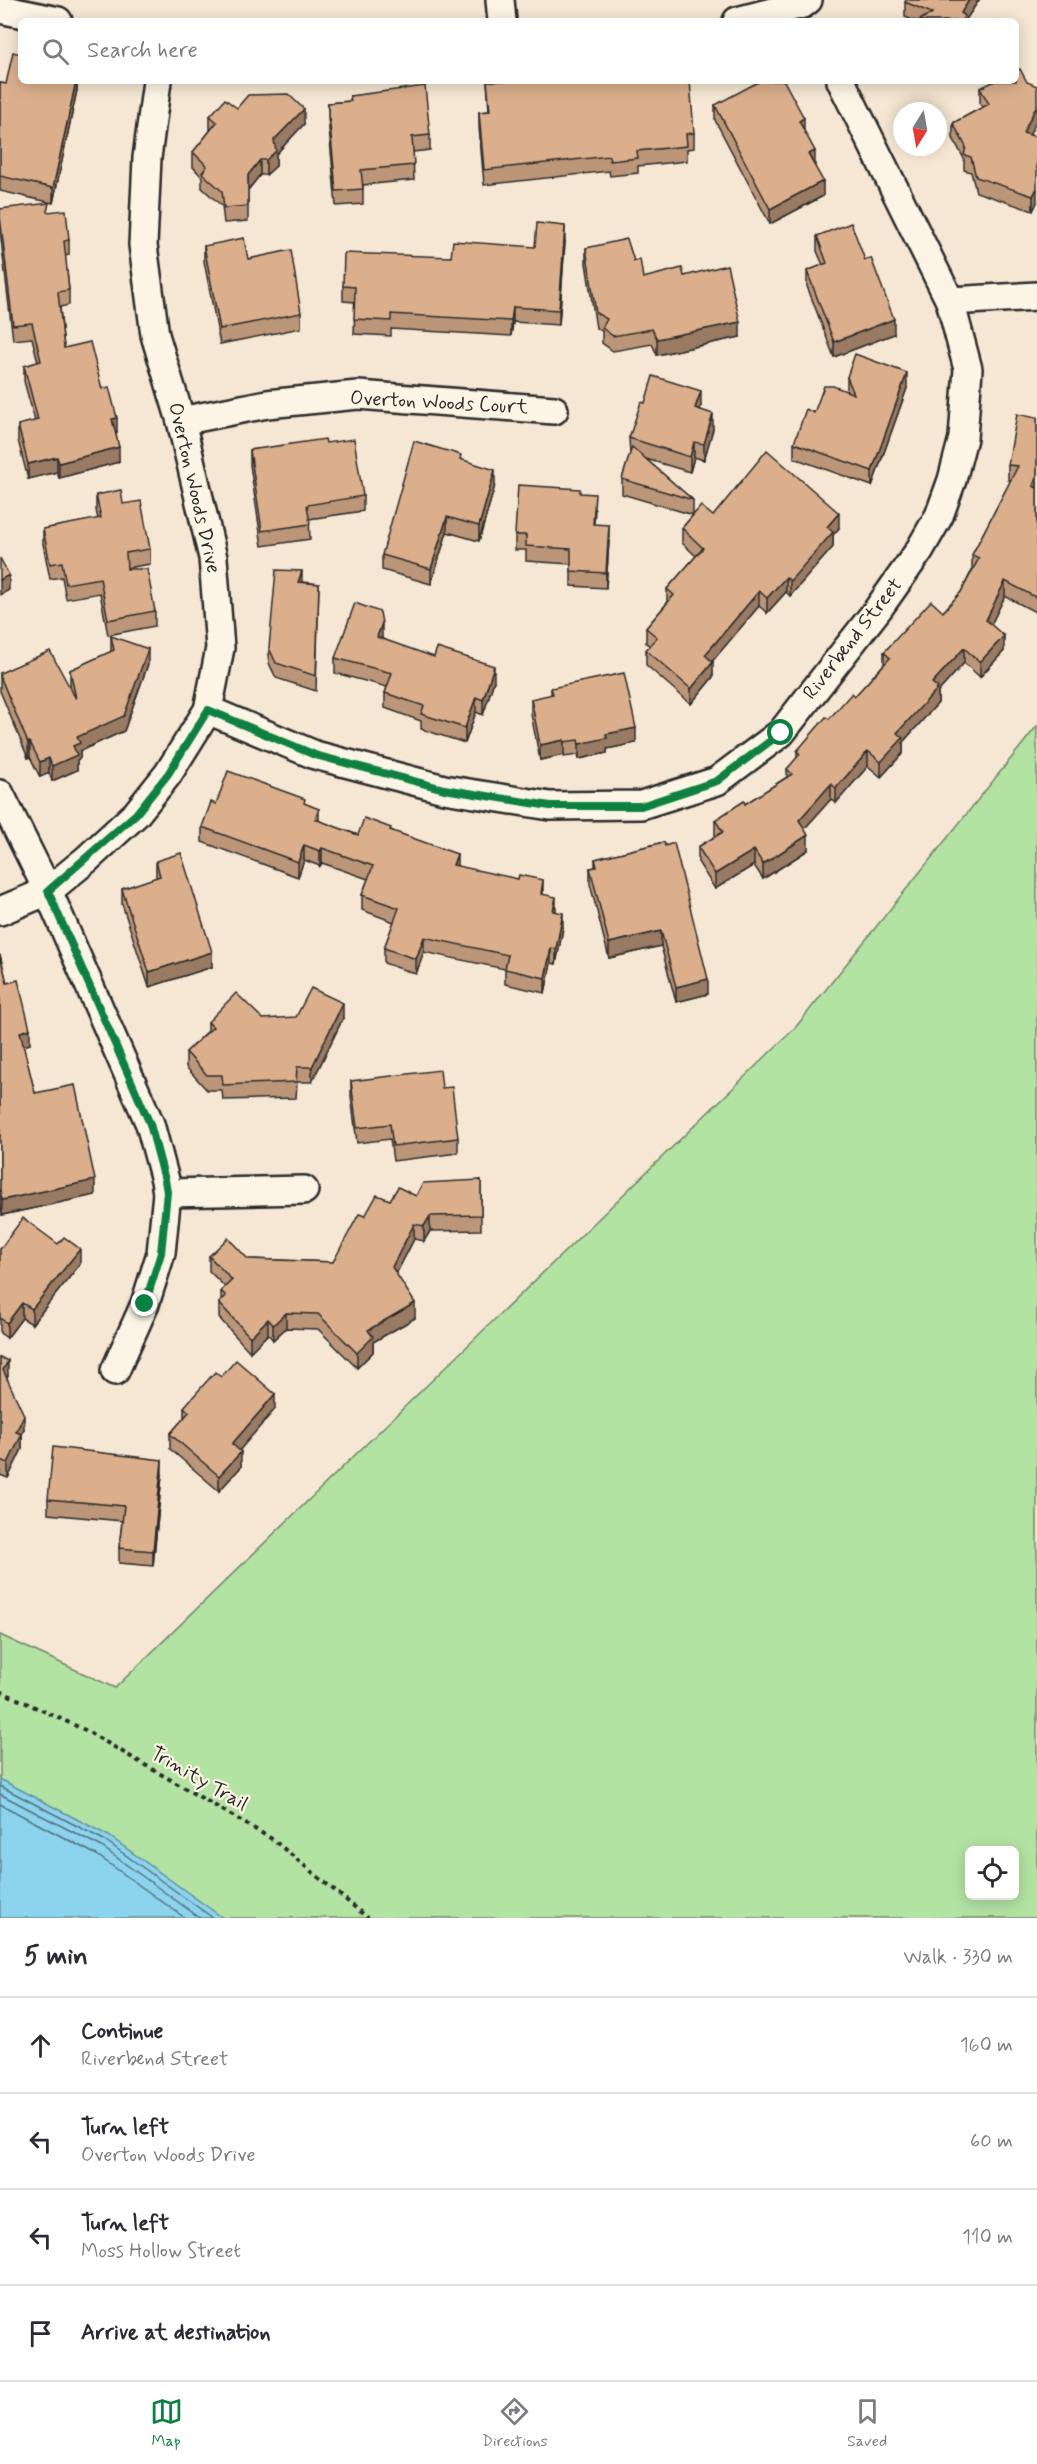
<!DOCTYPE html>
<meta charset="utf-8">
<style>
body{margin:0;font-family:Mynerve,sans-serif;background:#f7f7f7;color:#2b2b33}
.controls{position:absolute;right:18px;bottom:18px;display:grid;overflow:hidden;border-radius:9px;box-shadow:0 3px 15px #0003}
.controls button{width:54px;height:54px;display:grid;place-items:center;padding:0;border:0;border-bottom:2px solid #e1e1e2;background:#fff;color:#2b2b33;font:30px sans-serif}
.compass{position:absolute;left:893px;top:102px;width:54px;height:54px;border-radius:50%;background:#fff;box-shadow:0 3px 15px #0003;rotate:191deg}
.stop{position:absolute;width:18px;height:18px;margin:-14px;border:4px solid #0b8043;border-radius:50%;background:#fff}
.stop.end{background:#0b8043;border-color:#fff;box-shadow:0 2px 6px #0008}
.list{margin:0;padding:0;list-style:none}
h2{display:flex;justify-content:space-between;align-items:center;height:78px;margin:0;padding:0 24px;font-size:26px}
h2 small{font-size:20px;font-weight:400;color:#7c7c81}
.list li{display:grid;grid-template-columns:39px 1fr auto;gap:18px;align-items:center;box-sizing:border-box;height:96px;padding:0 24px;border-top:2px solid #e1e1e2}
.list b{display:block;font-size:22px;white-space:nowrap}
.list p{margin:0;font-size:20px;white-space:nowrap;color:#7c7c81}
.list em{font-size:20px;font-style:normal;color:#7c7c81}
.icon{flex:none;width:33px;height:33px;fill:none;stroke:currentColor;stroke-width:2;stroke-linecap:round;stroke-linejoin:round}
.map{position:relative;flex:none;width:1037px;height:1918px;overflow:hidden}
.search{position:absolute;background:#fff;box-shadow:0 3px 15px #0003;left:18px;right:18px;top:18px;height:66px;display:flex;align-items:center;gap:15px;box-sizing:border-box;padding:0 21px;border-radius:9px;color:#7c7c81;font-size:22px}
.sheet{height:462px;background:#fff}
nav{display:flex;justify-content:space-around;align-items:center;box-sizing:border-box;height:84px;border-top:2px solid #e1e1e2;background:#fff;font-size:16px;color:#7c7c81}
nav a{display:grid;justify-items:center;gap:3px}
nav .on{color:#0b8043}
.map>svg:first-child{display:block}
.green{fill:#b3e3a3;stroke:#6f8767;stroke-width:1.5;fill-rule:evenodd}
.water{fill:#8cd4ee;stroke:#6590a0;stroke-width:1.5}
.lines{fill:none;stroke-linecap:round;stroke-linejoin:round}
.shore{stroke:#526f79;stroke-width:1.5}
.minor-casing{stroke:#2b2b2b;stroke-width:32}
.path{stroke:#2b2b2b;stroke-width:4;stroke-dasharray:4.5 4.5;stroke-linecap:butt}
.minor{stroke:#fcf5e5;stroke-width:27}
.wall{fill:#bc9678;stroke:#2b2b2b;stroke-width:1.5}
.shaded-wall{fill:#997a62;stroke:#2b2b2b;stroke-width:1.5}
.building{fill:#dbaf8c;stroke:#2b2b2b;stroke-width:1.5}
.route{stroke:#0b8043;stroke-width:8}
.labels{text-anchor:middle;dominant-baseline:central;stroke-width:4.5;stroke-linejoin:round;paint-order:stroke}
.street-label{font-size:20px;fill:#2b2b2b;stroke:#fcf5e5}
</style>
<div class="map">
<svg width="1037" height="1918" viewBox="0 0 1037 1918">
<rect width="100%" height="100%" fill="#f5e7d3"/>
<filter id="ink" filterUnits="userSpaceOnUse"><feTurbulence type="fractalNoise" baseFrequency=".0167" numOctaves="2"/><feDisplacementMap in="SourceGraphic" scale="12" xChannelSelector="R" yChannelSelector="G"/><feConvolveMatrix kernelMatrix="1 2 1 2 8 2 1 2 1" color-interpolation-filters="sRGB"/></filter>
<g filter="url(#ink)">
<path class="green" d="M 1037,726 L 1037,1918 L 0,1918 L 0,1635 L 115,1688 L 795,1028 ZM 970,1850 L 1014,1850 L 1014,1896 L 970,1896 Z"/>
<polygon class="water" points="0,1779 109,1836 223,1918 0,1918"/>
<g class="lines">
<g class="shore">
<polyline points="0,1786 106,1841 213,1918"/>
<polyline points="0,1794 102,1847 200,1918"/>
<polyline points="0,1804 97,1855 185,1918"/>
</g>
<g class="minor-casing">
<g id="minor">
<polyline points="500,0 502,21"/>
<polyline points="0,9 58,21"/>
<polyline points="737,21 803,4 808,0"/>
<polyline points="950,301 1037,296"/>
<polyline points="181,421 267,404 358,395 554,410"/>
<polyline points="208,710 315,755 444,789 550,806 641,805 717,781 781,733 878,609 919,551 939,516 952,480 963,438 968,369 950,301 841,81"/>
<polyline points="0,794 48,891 150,1124 165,1180 167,1193 161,1253 145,1304 115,1371"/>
<polyline points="0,911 48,891 87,859 136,814 168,774 208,710 220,648 213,558 181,421 155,335 143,245 147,158 157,81"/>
<polyline points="167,1193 304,1190"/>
</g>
</g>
<polyline class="path" points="0,1691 85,1730 272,1839 368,1918"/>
<use href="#minor" class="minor"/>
</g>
<g class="wall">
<polygon points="906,0 979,0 965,21 915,21 905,17 905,2"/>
<polygon points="21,81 77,81 77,90 53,203 0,191 0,83 6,84"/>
<polygon points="487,81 694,133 694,148 687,149 687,161 638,166 638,173 610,176 609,171 484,185 479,127 479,112 489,111"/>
<polygon points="980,88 1030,135 1037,137 1033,211 976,192 971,172 964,170 964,159 953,138 953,123 983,107 980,103"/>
<polygon points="350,96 430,135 430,150 413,152 414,180 363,185 363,204 336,206 328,118 328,103 350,101"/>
<polygon points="715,105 804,131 823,196 770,224 715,120"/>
<polygon points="210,116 304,124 276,154 276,166 266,175 260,175 248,190 248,221 224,223 222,206 202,188 202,177 193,167 193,152 210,131"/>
<polygon points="0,209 49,212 69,240 69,255 65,256 69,290 69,305 60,307 64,348 102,389 117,433 116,433 119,462 59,478 57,472 28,479 18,440 18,425 35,421 24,381 24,366 38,362 32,338 13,340 0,231"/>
<polygon points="817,236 894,334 834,357 807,286 807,271 823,265 817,251"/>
<polygon points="565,241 559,325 513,322 511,336 391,329 391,336 354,334 355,302 343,301 343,286 451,257 535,247"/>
<polygon points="204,246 248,259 301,313 301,328 220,344 204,261"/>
<polygon points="586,248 634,261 643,278 684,276 740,337 657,355 652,344 613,351 602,343 602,331 596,328 586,263"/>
<polygon points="847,377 907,388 872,486 794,458 794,443 814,413 847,391"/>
<polygon points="645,403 701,406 700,409 713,429 704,460 694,457 690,472 646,459 693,500 693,515 839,528 833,535 833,547 790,596 786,592 767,613 759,606 712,661 713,677 691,704 646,665 646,650 650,646 646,643 646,628 667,603 667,589 696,556 682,543 682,528 693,515 622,494 622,479 630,454 629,438"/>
<polygon points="1037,418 1037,613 1005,596 991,624 1004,651 980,677 964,663 938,692 938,703 903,742 903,753 881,777 868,766 836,803 831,799 804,829 808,850 763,879 754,865 715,889 698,862 698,847 716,836 715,835 715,820 745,804 787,777 787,769 797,759 797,751 829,719 855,696 884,664 884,652 943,612 961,592 972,570 972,555 1011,480 1008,480 1008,465"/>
<polygon points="326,443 363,496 363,511 309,519 310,539 262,546 250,465 250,450"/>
<polygon points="461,460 495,485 479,541 447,532 431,584 382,570 382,555"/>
<polygon points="580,493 595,509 594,524 609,540 606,588 571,586 571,564 526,561 526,550 515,550 515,535"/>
<polygon points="96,495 123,504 150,549 150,564 127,568 127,569 155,611 155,626 108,635 100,593 66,599 62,577 50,579 43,544 43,529 98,519 96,510"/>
<polygon points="302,582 319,584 316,691 276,678 269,663 269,648"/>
<polygon points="111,636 148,664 124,731 80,751 80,758 77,760 77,770 52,781 49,773 40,777 30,757 28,758 0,691 0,673 71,691 70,685 70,670 111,652"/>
<polygon points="382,638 382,639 494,681 483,715 476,712 465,743 421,729 421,721 385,708 385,693 387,687 335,673 335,658"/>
<polygon points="551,688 636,743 607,749 607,753 579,759 578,755 564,757 564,755 540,760 531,714 531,699 551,695"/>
<polygon points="216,804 305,804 319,821 358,835 391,830 457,866 543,894 556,911 563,928 556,964 551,963 545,993 505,984 505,969 424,952 416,974 384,963 384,948 394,922 362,910 362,895 368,879 322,863 320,866 304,860 298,877 202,842 202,827"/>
<polygon points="664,842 708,994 676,1002 661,946 609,958 590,884 590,868 595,867 595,859"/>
<polygon points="156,861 212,967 149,987 122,904 122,889 156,878"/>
<polygon points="0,955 7,983 30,1044 23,1046 35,1093 95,1195 2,1215 0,1205"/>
<polygon points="343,1018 312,1082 297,1082 296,1098 223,1100 222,1090 207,1090 186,1067 186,1052 208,1031 208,1022 263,1019"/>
<polygon points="351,1081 442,1088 458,1138 458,1153 393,1161 390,1139 357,1143 351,1096"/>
<polygon points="481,1180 481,1230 430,1231 424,1241 414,1239 396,1274 415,1318 373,1342 373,1352 357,1368 318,1329 286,1328 273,1340 268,1334 250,1352 219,1318 219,1303 221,1301 221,1291 225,1287 209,1271 209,1256 248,1259 333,1262 365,1216 390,1200 416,1196"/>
<polygon points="0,1249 80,1264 32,1324 22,1318 7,1338 0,1333"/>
<polygon points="0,1357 8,1376 7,1378 24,1430 22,1434 22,1449 8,1478 0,1475"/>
<polygon points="221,1377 275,1409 239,1450 241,1467 219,1491 170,1449 170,1434 184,1418 184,1407"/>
<polygon points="162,1475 153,1566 119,1563 119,1548 122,1521 48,1514 48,1499"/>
</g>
<g class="shaded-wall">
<polygon points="969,0 979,0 965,21 961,21 961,13"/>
<polygon points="76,81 77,81 77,90 53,203 53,188"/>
<polygon points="1037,105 1037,120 1023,148 1023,133"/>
<polygon points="304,109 304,124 276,154 276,166 266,175 266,160 274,140"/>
<polygon points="804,118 804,133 799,121"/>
<polygon points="815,151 815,166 808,154"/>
<polygon points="260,160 260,175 248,190 248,175"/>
<polygon points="823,181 823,196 770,224 770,209"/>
<polygon points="1037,188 1037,203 1033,211 1033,196"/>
<polygon points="565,226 565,241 559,325 559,310"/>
<polygon points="513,307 513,322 511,336 511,321"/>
<polygon points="894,319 894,334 834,357 834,342"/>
<polygon points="740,322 740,337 657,355 657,339"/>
<polygon points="907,373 907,388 872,486 872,471"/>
<polygon points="701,391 701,406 695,423 695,408"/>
<polygon points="713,414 713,429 704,460 704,444"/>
<polygon points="117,418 117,433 112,434 112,419"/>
<polygon points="694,442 694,457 690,472 690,457"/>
<polygon points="119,447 119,462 59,478 59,463"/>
<polygon points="57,457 57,472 28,479 28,464"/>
<polygon points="495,470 495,485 479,541 479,526"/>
<polygon points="1037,475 1037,490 1033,486"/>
<polygon points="839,513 839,528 833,535 833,547 790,596 790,581 827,527"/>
<polygon points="447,517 447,532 431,584 431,569"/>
<polygon points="609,525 609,540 606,588 606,573"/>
<polygon points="302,571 302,586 298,582"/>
<polygon points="9,575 9,590 0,595 0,580"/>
<polygon points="786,577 786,592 767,613 767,598"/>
<polygon points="1005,581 1005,596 986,635 986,620"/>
<polygon points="759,591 759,606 705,670 705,655"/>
<polygon points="382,623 382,638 377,652 377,637"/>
<polygon points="1004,636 1004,651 980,677 980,662"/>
<polygon points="964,648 964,663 938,692 938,703 903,742 903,753 881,777 881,762 897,733 932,683"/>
<polygon points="148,649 148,664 124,731 80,751 80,758 77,760 77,770 52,781 52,766 73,746 77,737"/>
<polygon points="713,662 713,677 691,704 691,689"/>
<polygon points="494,666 494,681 483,715 483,700"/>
<polygon points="476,697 476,712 465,743 465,728"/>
<polygon points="636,728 636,743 607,749 607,753 579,759 579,744 606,734"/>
<polygon points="564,740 564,755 540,760 540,745"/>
<polygon points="30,742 30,757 28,758 28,743"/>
<polygon points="868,751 868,766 836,803 836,788"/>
<polygon points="49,758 49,773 40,777 40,762"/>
<polygon points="831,784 831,799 799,835 799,820"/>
<polygon points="319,809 319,824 315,819"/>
<polygon points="808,835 808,850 763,879 763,864"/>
<polygon points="304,845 304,860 298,877 298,862"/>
<polygon points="322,848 322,863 320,866 320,851"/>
<polygon points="754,850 754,865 715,889 715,874"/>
<polygon points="457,854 457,869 453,865"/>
<polygon points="543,880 543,895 541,894"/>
<polygon points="556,897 556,912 553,911"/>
<polygon points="563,913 563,928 556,964 556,949"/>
<polygon points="661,931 661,946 609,958 609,943"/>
<polygon points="424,937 424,952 416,974 416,959"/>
<polygon points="551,948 551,963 545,993 545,978"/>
<polygon points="212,952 212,967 149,987 149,972"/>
<polygon points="708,979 708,994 676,1002 676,987"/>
<polygon points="343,1003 343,1018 312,1082 312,1067"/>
<polygon points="30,1029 30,1044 20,1047 20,1032"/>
<polygon points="95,1180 95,1195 2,1215 2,1200"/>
<polygon points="430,1216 430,1231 424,1241 424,1226"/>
<polygon points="414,1224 414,1239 392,1282 392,1267"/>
<polygon points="80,1249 80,1264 32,1324 32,1309"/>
<polygon points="22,1303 22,1318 7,1338 7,1323"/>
<polygon points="415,1303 415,1318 373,1342 373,1352 357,1368 357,1353 368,1330"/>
<polygon points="286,1313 286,1328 273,1340 273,1325"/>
<polygon points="268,1319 268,1334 250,1352 250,1337"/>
<polygon points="8,1361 8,1376 3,1385 3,1370"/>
<polygon points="275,1394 275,1409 232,1459 232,1444"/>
<polygon points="24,1415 24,1430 20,1439 22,1434 22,1449 8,1478 8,1463 16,1432"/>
<polygon points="241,1452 241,1467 219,1491 219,1476"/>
<polygon points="162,1460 162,1475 153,1566 153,1551"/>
</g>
<g class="building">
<polygon points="906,0 969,0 961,13 965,16 961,21 918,21 932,13 905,2"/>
<polygon points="13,52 21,54 21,81 76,81 53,188 0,176 0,83 6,84"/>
<polygon points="1020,69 1027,82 1037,86 1037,105 1023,133 1037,137 1037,188 1033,196 976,177 971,157 964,155 966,147 953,123 989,104 980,88 995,81 1016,81 1016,71"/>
<polygon points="487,81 690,81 694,133 686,134 687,146 637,151 638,158 610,161 609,156 484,170 479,112 490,111"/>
<polygon points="760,81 784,81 804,118 799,121 815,151 808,154 823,181 770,209 715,105"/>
<polygon points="425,86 430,135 412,137 414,165 361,170 363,189 336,191 328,103 351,101 350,96"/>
<polygon points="288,94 304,109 274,140 276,151 266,160 260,160 248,175 248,206 224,208 222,191 202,173 207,166 193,152 217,122 210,116 225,99 237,108 248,95"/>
<polygon points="49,203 47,212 66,210 69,240 64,241 69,290 58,292 64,348 90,342 102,389 109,387 117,418 112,419 119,447 59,463 57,457 28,464 18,425 38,420 24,366 41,361 32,323 13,325 0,216 0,209"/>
<polygon points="537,223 565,226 559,310 513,307 511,321 391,314 391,321 354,319 355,287 343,286 344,253 451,257 453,241 535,247"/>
<polygon points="851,223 865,260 871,258 894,319 834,342 807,271 827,263 817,236"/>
<polygon points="244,238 248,259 291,250 301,313 220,329 204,246"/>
<polygon points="627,239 634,261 640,259 643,278 682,268 684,276 727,265 740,322 657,339 652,329 613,336 602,328 607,319 596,313 586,248"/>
<polygon points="855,354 907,373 872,471 794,443 806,409 814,413 824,386 833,386 854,394 847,377"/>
<polygon points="653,376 701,391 695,408 713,414 704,444 694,442 690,457 629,438 641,402 645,403"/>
<polygon points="1017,414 1037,418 1037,475 1033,486 1037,488 1037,598 1005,581 986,620 1004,636 980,662 964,648 932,683 938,688 897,733 903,738 881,762 868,751 836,788 831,784 799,820 808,835 763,864 754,850 715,874 698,847 723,832 715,820 744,801 745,804 792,774 787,769 800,754 797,751 826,717 829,719 852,693 855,696 890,658 884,652 931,601 943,612 961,592 979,558 972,555 1018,466 1008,465"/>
<polygon points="325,439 326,443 354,439 363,496 307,505 310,524 262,531 250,450"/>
<polygon points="414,441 461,455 460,459 495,470 479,526 447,517 431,569 382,555"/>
<polygon points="632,447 693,500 622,479"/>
<polygon points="767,450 839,513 827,527 833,532 790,581 786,577 767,598 759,591 705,655 713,662 691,689 646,650 657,637 646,628 674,595 667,589 703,548 682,528 701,506 713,516"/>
<polygon points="518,485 580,489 580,493 595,494 593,524 609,525 606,573 571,571 571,549 526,546 526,535 515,535"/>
<polygon points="121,490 123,504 141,501 150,549 126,553 127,569 147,569 155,611 108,620 100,578 66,584 62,562 50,564 43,529 101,518 96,495"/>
<polygon points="0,558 9,575 0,580"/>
<polygon points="276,570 302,571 298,582 319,584 316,676 276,663 269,648"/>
<polygon points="355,603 380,612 382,623 377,637 434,657 437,648 494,666 483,700 476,697 465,728 421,714 424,706 385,693 392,673 335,658"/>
<polygon points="111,636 148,649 124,716 77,737 80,743 73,746 77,755 52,766 49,758 40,762 30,742 28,743 0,676 0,673 50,651 76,699 70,670 114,650"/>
<polygon points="624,673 636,728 606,734 607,738 579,744 578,740 564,742 564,740 540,745 531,699 553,694 551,688"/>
<polygon points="228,771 305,799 304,803 319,809 315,819 358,835 364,818 391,828 390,830 457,854 453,865 518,879 519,875 543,880 541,894 556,897 553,911 563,913 556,949 551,948 545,978 505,969 508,955 424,937 416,959 384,948 399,908 362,895 373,866 322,848 320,851 304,845 298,862 202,827 211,802 216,804"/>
<polygon points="664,842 665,846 674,843 708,979 676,987 661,931 609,943 590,868 597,867 595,859"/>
<polygon points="181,853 212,952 149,972 122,889 160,876 156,861"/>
<polygon points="0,955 7,983 18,980 30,1029 20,1032 35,1093 75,1085 95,1180 2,1200 0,1190"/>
<polygon points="311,988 343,1003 312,1067 297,1067 296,1082 223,1085 222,1075 207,1075 186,1052 213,1027 208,1022 236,993 263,1019 296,1017"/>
<polygon points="440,1070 442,1088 452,1087 458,1138 393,1146 390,1124 357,1128 351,1081"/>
<polygon points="481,1180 481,1215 430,1216 424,1226 414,1224 392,1267 415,1303 368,1330 373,1337 357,1353 318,1314 286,1313 273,1325 268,1319 250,1337 219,1303 226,1296 221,1291 232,1280 209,1256 228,1238 248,1259 333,1262 359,1214 365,1216 377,1195 390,1200 398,1187 416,1196 423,1183"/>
<polygon points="23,1218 58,1244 64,1237 80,1249 32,1309 22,1303 7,1323 0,1318 0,1249"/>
<polygon points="0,1357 8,1361 3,1370 24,1415 16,1432 22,1434 8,1463 0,1460"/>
<polygon points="236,1360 275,1394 232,1444 241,1452 219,1476 170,1434 189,1412 184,1407 215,1372 221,1377"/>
<polygon points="53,1447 162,1460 153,1551 119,1548 124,1506 48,1499"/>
</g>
</g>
<g class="lines" filter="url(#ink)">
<polyline class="route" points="145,1304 161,1253 167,1192 165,1180 150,1124 48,891 136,814 168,774 208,710 315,755 444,789 550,806 641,806 717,781 781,733"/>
</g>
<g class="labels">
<g class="street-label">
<text transform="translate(439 403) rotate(3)">Overton Woods Court</text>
<text transform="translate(194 488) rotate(77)">Overton Woods Drive</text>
<text transform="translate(853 639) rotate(-52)">Riverbend Street</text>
<text transform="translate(199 1779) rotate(30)">Trinity Trail</text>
</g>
</g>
</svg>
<div class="controls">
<button><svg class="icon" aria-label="locate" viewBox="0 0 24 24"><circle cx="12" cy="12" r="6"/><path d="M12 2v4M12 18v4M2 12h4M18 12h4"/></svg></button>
</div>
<svg class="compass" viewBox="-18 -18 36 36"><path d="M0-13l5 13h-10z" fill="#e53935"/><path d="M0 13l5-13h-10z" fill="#7c7c81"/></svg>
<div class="stop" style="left:781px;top:733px"></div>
<div class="stop end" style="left:145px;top:1304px"></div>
<div class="search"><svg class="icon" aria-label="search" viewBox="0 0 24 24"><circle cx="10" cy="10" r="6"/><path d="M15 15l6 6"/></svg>Search here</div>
</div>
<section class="sheet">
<h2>5 min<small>Walk · 330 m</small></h2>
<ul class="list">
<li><svg class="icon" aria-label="ahead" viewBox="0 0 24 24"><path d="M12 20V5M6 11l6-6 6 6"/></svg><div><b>Continue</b><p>Riverbend Street</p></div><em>160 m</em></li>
<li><svg class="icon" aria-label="left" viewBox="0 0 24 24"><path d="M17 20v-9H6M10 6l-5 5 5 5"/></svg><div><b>Turn left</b><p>Overton Woods Drive</p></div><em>60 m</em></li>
<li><svg class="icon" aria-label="left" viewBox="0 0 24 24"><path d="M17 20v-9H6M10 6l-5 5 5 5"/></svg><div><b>Turn left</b><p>Moss Hollow Street</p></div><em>110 m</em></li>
<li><svg class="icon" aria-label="arrive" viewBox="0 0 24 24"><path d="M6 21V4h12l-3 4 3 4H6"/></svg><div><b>Arrive at destination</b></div></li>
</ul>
</section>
<nav>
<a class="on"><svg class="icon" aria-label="map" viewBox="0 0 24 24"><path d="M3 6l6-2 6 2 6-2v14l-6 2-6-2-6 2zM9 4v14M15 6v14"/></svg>Map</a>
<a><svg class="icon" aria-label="directions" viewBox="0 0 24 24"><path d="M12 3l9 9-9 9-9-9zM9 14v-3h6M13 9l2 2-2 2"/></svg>Directions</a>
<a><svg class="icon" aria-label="saved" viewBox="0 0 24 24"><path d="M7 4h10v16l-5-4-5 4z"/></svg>Saved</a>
</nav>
